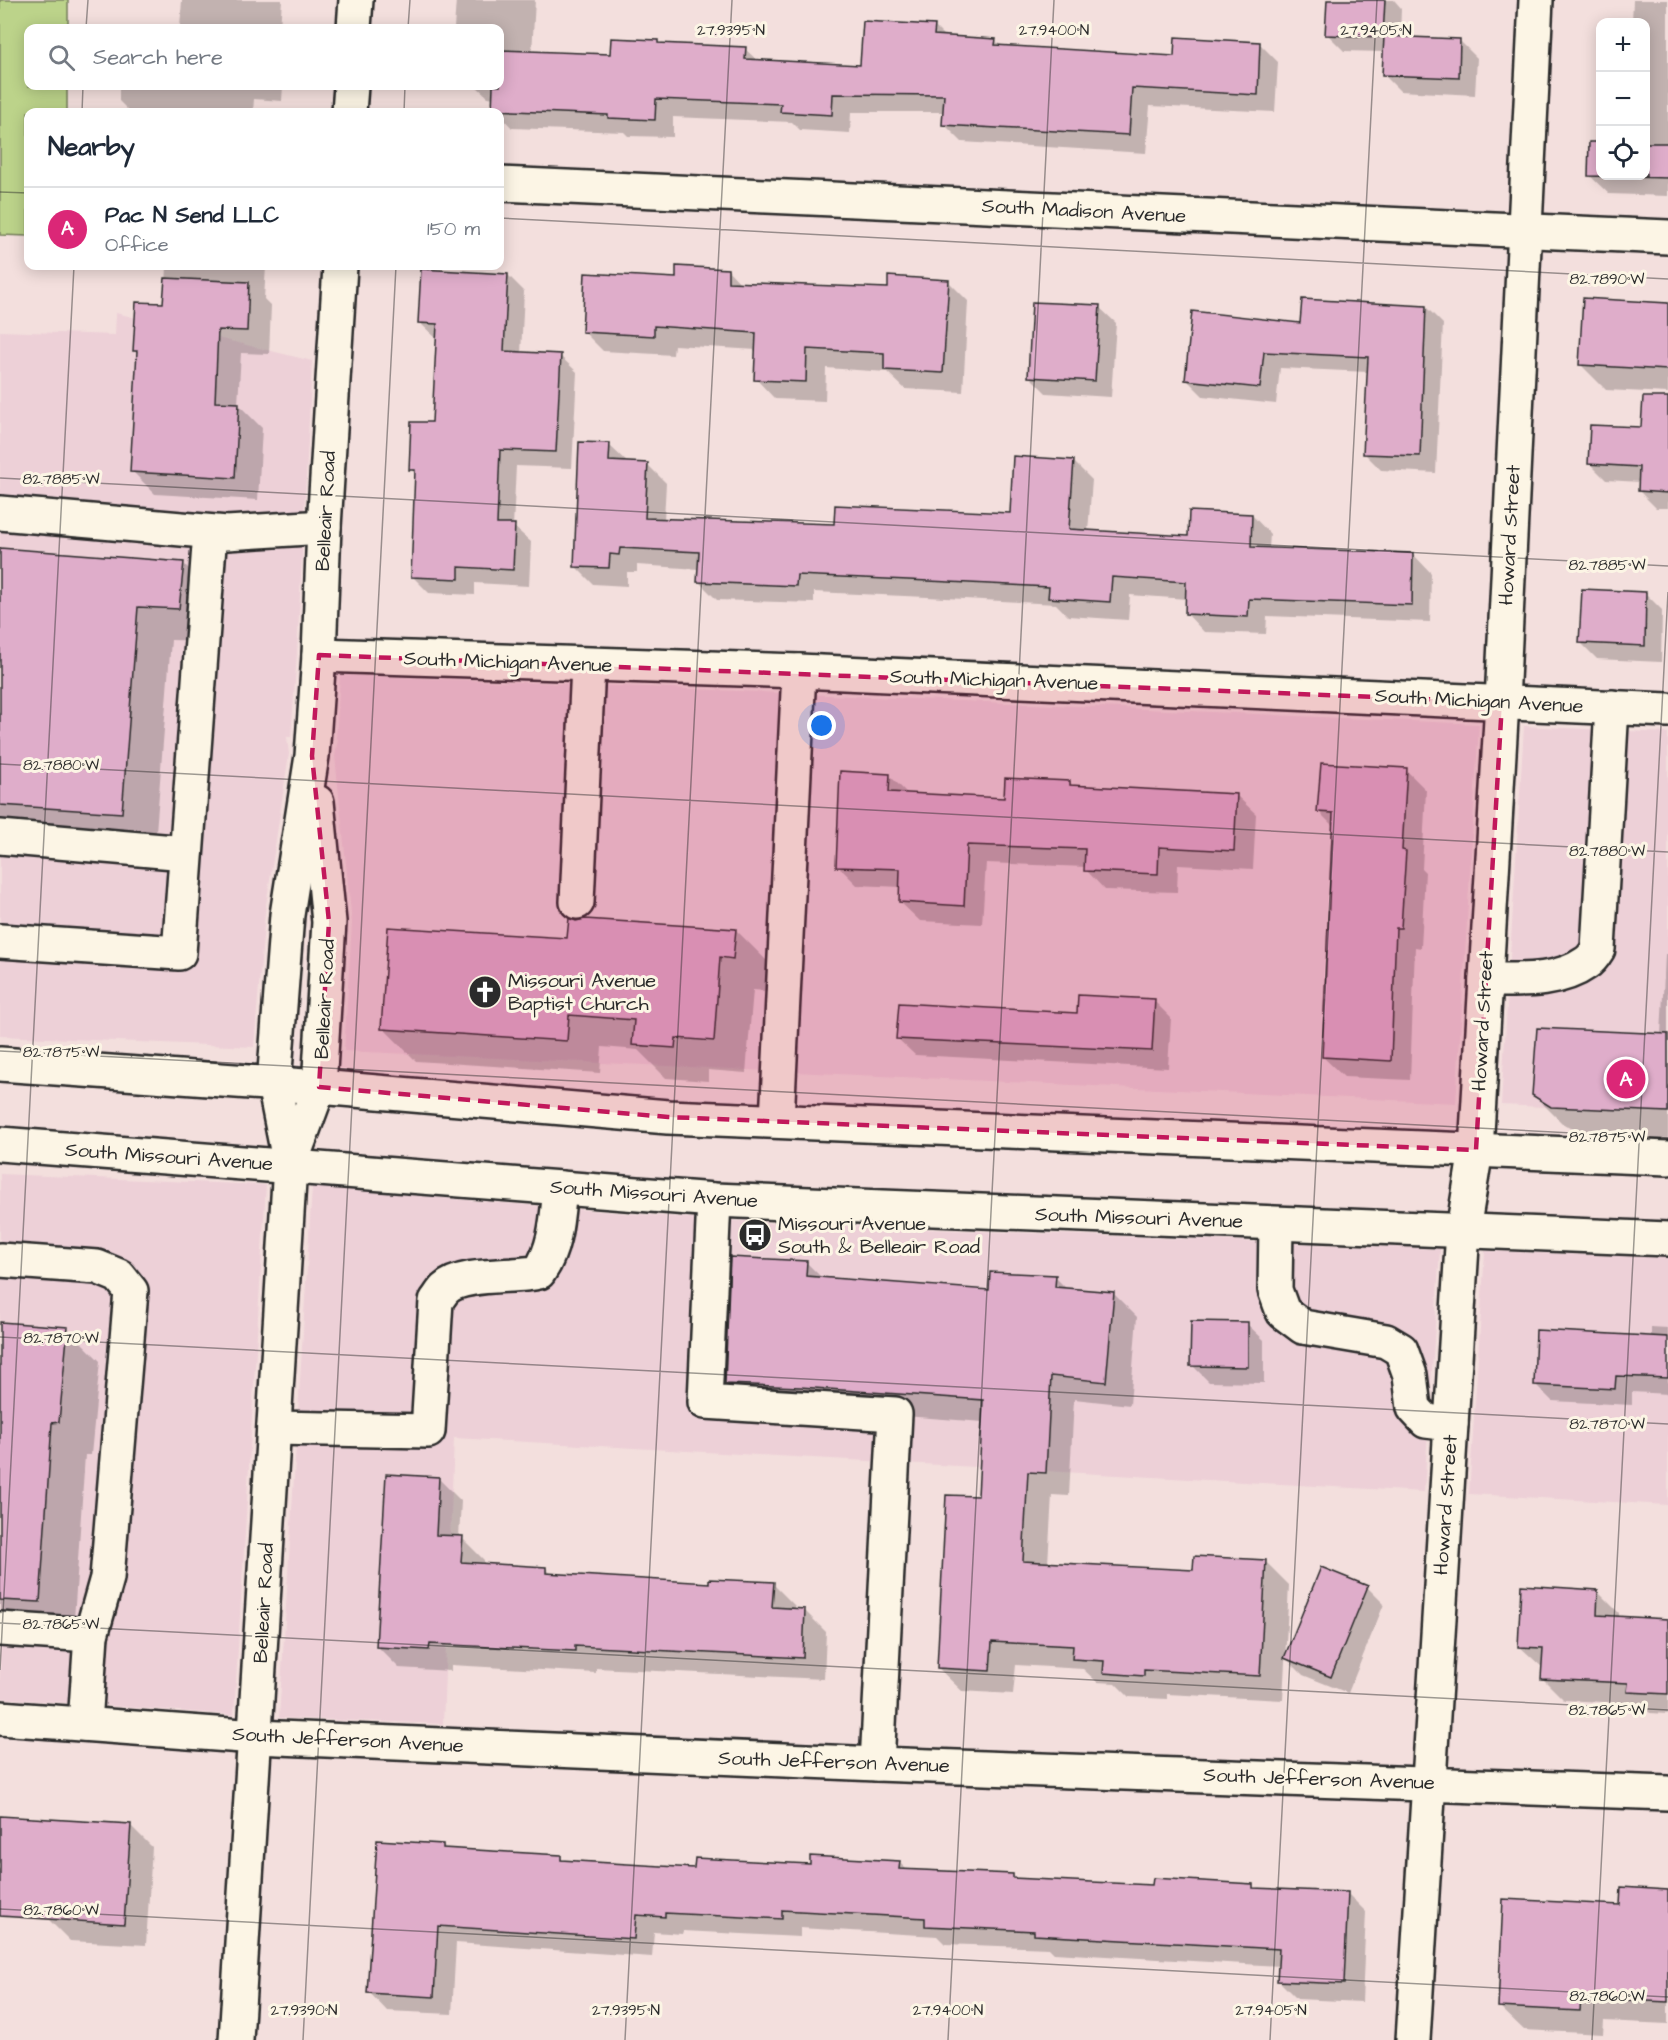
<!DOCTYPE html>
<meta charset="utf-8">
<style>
body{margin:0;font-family:"Architects Daughter",sans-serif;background:#f2f2f3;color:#1f2937}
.controls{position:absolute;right:18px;top:18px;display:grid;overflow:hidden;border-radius:12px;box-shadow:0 3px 15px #0003}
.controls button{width:54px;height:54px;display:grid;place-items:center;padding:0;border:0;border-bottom:2px solid #e0e1e3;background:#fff;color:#1f2937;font:30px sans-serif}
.you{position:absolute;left:822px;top:726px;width:21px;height:21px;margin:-15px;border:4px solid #fff;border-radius:50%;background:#1a73e8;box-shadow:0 0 0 9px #1a73e833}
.badge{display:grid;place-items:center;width:39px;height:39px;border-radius:50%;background:#db2777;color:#fff;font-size:20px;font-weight:700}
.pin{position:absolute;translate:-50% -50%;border:3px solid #fff;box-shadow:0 2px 6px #0006}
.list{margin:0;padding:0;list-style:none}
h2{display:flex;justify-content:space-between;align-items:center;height:78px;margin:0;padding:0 24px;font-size:26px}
h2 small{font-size:20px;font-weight:400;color:#747a83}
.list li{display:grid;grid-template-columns:39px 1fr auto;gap:18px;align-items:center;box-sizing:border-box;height:84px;padding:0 24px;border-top:2px solid #e0e1e3}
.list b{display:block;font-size:22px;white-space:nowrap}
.list p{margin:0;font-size:20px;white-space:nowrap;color:#747a83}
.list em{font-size:20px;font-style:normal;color:#747a83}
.icon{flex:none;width:33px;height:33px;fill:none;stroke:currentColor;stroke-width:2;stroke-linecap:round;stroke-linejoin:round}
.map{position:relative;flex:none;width:1668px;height:2040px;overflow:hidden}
.search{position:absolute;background:#fff;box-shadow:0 3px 15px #0003;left:24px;top:24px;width:480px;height:66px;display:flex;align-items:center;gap:15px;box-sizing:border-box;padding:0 21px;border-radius:12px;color:#747a83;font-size:22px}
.panel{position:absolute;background:#fff;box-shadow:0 3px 15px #0003;left:24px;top:108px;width:480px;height:162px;border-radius:12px}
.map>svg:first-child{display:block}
.built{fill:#edd0d7}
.green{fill:#bcd38a;stroke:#747f5a;stroke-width:1.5}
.shadow{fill:#0003}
.building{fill:#dfadca;stroke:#2b2b2b;stroke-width:1.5}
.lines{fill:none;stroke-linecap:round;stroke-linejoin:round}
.minor-casing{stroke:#2b2b2b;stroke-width:38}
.major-casing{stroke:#2b2b2b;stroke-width:38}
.minor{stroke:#fcf5e5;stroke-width:33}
.major{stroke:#fcf5e5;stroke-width:33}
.marked{fill:#c2185b;fill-opacity:0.2;stroke:#c2185b;stroke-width:4.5;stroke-dasharray:12 8;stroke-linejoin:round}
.ticks{fill:none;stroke:#2b2b2b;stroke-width:1.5;stroke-opacity:0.45}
.labels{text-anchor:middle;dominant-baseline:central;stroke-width:6;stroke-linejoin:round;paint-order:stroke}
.street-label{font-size:20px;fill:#2b2b2b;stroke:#fcf5e5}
.poi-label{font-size:20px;fill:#2b2b2b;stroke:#fcf5e5;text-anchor:start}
.ticks-label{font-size:15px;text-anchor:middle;fill:#2b2b2b;stroke:#fcf5e5;stroke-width:6;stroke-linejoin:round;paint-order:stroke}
</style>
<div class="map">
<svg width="1668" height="2040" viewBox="0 0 1668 2040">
<rect width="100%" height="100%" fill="#f3dfdd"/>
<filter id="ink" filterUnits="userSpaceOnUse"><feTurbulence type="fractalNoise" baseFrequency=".0167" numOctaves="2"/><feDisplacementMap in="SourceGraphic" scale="12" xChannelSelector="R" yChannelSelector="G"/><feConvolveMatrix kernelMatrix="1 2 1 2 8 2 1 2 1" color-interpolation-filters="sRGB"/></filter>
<g filter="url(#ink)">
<g class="built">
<polygon points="116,313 312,361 297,653 291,737 287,737 289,754 265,912 254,1047 0,1036 0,331 115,335"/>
<polygon points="340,675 647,687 1479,724 1456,1103 344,1051 352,923 335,756 338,739 336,738"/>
<polygon points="1524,726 1668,733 1668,1113 1501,1105"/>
<polygon points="0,1174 266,1185 234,1715 0,1698"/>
<polygon points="312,1187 659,1216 770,1223 1440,1249 1424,1492 454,1438 443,1724 279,1718"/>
<polygon points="1485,1251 1668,1258 1668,1505 1469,1494"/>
</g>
<polygon class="green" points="0,0 68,0 68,28 28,28 28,86 67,86 67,112 28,112 28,236 0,235"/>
<g class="shadow">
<polygon points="182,0 282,0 280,28 180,28"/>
<polygon points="456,0 535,0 532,53 612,55 657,42 660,45 745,49 758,61 861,67 934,26 945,37 995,40 1002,47 1175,58 1260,44 1278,62 1275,112 1150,106 1146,153 962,142 944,124 944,112 851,112 850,133 800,130 792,122 673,117 673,137 628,136 624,132 512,128 500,115 500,112 494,110 494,98 488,97 476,86 500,86 500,28 454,28"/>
<polygon points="1329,0 1394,0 1401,8 1400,38 1460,41 1477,58 1475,95 1400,91 1383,74 1384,52 1344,51 1327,34"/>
<polygon points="1633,0 1668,0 1668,196 1609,194 1589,175 1591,143 1600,143 1600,176 1646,176 1646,22 1632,22"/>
<polygon points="119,86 283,86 282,101 254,99 253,112 130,112 119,101"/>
<polygon points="167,266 266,266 264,299 271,306 269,354 241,353 238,404 262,428 258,500 155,494 132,471 138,354 134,351 165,304"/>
<polygon points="728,270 741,284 889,290 948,281 968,301 963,392 905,389 887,372 826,368 825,401 775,399 756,379 757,350 674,345 673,355 603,351 583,331 677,280"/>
<polygon points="508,275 524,291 521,354 560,356 577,372 572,468 516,466 513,526 531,542 529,586 475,583 475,595 429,593 412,576 416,475 411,469 433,424 437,339 420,323"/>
<polygon points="1668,304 1668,393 1606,390 1581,365"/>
<polygon points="1099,307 1116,323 1111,397 1046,393 1029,376"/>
<polygon points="1426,307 1443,324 1436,473 1381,470 1364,453 1368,372 1280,368 1276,404 1203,396 1186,379 1302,325"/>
<polygon points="1668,430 1668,508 1656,508 1639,491 1640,482 1606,480 1589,463"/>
<polygon points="609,445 628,463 647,464 666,483 664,520 835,526 1012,514 1073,461 1092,480 1088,532 1189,538 1252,515 1270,534 1269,549 1413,554 1431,573 1430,622 1267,616 1266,634 1204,632 1186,613 1187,599 1130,595 1128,620 1068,616 1056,604 927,597 814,592 814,603 717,600 699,582 699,569 637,565 637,572 627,572 627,586 593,584 575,566"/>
<polygon points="0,550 183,563 216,596 211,641 171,640 155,845 0,835"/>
<polygon points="1645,593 1662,610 1661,662 1597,659 1580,642"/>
<polygon points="1406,770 1426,790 1422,869 1425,872 1421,948 1415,947 1410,1080 1344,1077 1323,1057 1334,827 1319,812"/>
<polygon points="889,775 909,795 1005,800 1070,782 1074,787 1236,795 1256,814 1253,869 1178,865 1177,892 1105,890 1086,870 1086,867 986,863 982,924 920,921 900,902 901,887 857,885 838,866"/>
<polygon points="736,930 769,963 766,991 753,990 746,1073 708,1070 708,1081 666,1078 638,1050 602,1047 600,1073 416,1061 383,1028 568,940"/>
<polygon points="1665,954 1668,954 1668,1139 1581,1134 1562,1123 1534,1095 1661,1035"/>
<polygon points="1154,1001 1171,1018 1168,1068 915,1055 898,1039 1079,1014"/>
<polygon points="806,1262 823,1279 990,1292 1055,1277 1068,1290 1114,1294 1137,1317 1130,1405 1074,1399 1069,1496 1052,1495 1048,1564 1195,1572 1265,1561 1289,1585 1283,1700 1167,1694 1167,1699 1129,1697 1115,1683 1097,1682 1083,1669 1016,1665 1013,1694 962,1691 938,1668 979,1498 983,1422 825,1410 750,1408 726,1384"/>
<polygon points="0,1324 67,1328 100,1361 91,1455 85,1455 73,1635 0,1630"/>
<polygon points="1247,1324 1264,1340 1264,1383 1209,1382 1192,1365"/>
<polygon points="1651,1327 1668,1328 1668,1394 1632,1392 1632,1405 1552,1401 1535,1384 1651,1338"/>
<polygon points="439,1479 461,1501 459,1538 462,1538 484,1560 484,1565 546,1568 552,1575 710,1584 773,1584 795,1606 795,1610 804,1610 826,1632 824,1679 596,1668 596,1673 451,1665 451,1671 399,1668 377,1646"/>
<polygon points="1367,1587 1384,1604 1348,1693 1303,1675 1286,1658"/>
<polygon points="1598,1592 1619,1613 1619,1618 1668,1620 1668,1714 1650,1713 1641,1704 1564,1700 1542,1678 1543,1668 1519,1646"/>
<polygon points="0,1818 130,1825 152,1847 146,1945 70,1941 48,1919 0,1909"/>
<polygon points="443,1845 447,1849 560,1857 565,1862 696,1870 899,1862 908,1871 1012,1875 1017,1879 1154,1887 1252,1886 1255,1889 1347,1893 1366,1912 1362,2002 1297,1999 1279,1981 1280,1966 1054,1953 1049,1948 945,1944 937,1936 800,1928 800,1937 683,1931 682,1934 654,1932 652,1957 456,1943 452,2014 387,2011 369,1992"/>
<polygon points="1668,1891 1668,2024 1604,2021 1603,2034 1524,2030 1500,2007 1621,1906"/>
</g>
<g class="building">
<polygon points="1327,0 1385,0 1383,37 1325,35"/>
<polygon points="863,21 935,25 934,35 996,39 995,45 1174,56 1175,37 1260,42 1258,95 1132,88 1129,135 942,125 944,95 833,94 832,115 780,112 781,104 656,99 655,120 608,118 608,115 492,110 493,86 500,86 500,50 610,54 611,38 658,40 658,43 746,47 745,59 860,65"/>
<polygon points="1384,36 1460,39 1459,78 1382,75"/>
<polygon points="1589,142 1600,142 1600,176 1646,176 1646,143 1668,143 1668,178 1588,176"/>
<polygon points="676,266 728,269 728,282 888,288 888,276 949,280 943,373 884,370 884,353 807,349 806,382 754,380 756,333 654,326 654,336 582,332 585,273 676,278"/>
<polygon points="421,269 508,274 504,351 561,354 556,452 500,450 497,524 515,524 513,570 459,567 459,579 411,577 415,470 409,470 411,422 432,422 437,324 418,323"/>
<polygon points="165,278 249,282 247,331 218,330 215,402 239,403 235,478 130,472 137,351 133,351 136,302 163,303"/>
<polygon points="1583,298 1668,303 1668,370 1579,365"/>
<polygon points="1302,299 1426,306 1420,456 1363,454 1368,357 1264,352 1260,388 1185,380 1192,311 1300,323"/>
<polygon points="1032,302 1100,305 1095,381 1028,377"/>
<polygon points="1643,397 1668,397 1668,493 1638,491 1639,467 1588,464 1590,425 1641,427"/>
<polygon points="579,442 610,443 609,461 648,463 645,518 834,524 835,505 1010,513 1013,456 1074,460 1069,529 1188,536 1189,511 1252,514 1251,547 1413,553 1412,605 1249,599 1248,617 1185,614 1186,582 1112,577 1110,602 1048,598 1049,587 908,580 797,575 796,586 697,582 699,552 620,548 619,555 610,554 609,568 574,567"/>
<polygon points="0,548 184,562 179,609 138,607 122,813 0,805"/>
<polygon points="1582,589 1646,592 1645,646 1579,643"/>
<polygon points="1321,763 1407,768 1402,850 1406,851 1401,928 1396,928 1391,1061 1322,1057 1333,813 1317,812"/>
<polygon points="840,771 890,774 889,792 1004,798 1005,778 1070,781 1070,785 1237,794 1234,851 1159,847 1158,874 1084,871 1085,849 967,845 964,906 899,902 900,869 836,867"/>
<polygon points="569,918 576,921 585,919 736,929 733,959 720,957 714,1041 676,1038 675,1048 632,1045 634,1020 569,1015 567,1041 381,1029 388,927 567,938"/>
<polygon points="1078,995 1155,999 1152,1051 896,1039 899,1003 1077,1013"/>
<polygon points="1537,1028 1668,1034 1668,1112 1551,1107 1532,1095"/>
<polygon points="730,1257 807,1261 806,1276 989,1290 990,1272 1056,1275 1055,1287 1114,1292 1106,1382 1051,1376 1046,1473 1028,1472 1023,1561 1193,1570 1194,1556 1266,1560 1260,1676 1144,1670 1144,1676 1103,1673 1104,1661 1072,1659 1073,1646 992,1642 990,1671 937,1668 946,1495 978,1496 983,1400 800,1387 725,1384"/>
<polygon points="1191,1321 1248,1322 1248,1367 1190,1366"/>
<polygon points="0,1322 68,1327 59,1422 52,1423 40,1602 0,1600"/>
<polygon points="1536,1330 1668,1337 1668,1378 1616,1376 1615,1389 1534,1385"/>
<polygon points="386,1474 439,1477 436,1535 463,1536 461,1562 546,1567 546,1573 709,1583 709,1579 774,1582 772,1607 805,1609 803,1658 575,1646 575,1651 430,1644 429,1650 376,1647"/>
<polygon points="1321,1567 1368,1586 1331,1677 1284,1658"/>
<polygon points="1521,1585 1598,1590 1597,1615 1668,1619 1668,1694 1627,1692 1628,1683 1541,1679 1543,1648 1518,1647"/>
<polygon points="0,1816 131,1824 124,1924 0,1916"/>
<polygon points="377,1840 443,1844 443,1848 561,1855 561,1860 694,1868 695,1858 810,1864 810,1856 900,1861 899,1869 1013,1874 1013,1878 1152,1885 1153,1878 1253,1884 1253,1888 1348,1892 1344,1984 1277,1981 1279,1949 1034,1935 1034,1931 925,1926 925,1918 782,1910 782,1919 665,1913 665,1917 636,1915 634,1939 438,1926 434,1997 367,1993"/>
<polygon points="1621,1887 1668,1890 1668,2002 1581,1998 1580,2011 1498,2007 1503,1899 1620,1905"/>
</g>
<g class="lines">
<g class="minor-casing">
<g id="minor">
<polyline points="500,184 1668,237"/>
<polyline points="0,513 227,533 324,527"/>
<polyline points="319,655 799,671 1668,710"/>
<polyline points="0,837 186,853"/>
<polyline points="577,902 588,665"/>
<polyline points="0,941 179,953 210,532"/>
<path d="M 1486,980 C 1518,980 1558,983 1586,963 C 1591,960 1595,954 1598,949 L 1612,707"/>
<polyline points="777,1120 799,671"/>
<polyline points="714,1200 705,1402 895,1414 877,1764"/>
<polyline points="1276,1224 1275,1290 1283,1312 1303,1327 1386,1341 1401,1350 1410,1375 1414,1408 1426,1421 1451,1424"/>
<polyline points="0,1260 97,1267 119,1276 131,1291 107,1578 91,1635 85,1724"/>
<path d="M 274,1428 L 428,1431 L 436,1301 C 439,1297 442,1292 445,1289 C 463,1272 514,1278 539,1272 C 556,1248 557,1217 560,1188"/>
<polyline points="0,1629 91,1635"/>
<polyline points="0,1718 256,1737 877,1764 1668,1793"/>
<polyline points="1413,2040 1463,1230 1476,1150 1480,1082 1502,702 1536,0"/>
</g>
</g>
<g class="major-casing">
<g id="major">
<polyline points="354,28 356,0"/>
<polyline points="349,112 351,86"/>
<polyline points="0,1064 319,1087 668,1117 1668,1158"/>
<polyline points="0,1144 714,1200 1668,1239"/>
<polyline points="290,1165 319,1087 329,922 317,802"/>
<polyline points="236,2040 290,1165 274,1084 287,915 312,756 319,655 324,527 340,266"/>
</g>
</g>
<use href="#minor" class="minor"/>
<use href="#major" class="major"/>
</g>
</g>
<path class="marked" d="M 319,655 L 1502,702 L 1476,1150 L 668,1117 L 319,1087 L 329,922 L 312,756 Z"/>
<path class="ticks" d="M 86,28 L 88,0M 408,28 L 410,0M 82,112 L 83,86M 404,112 L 405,86M 0,192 L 28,193M 500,218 L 1668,279M 0,478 L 1668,566M 0,764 L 1668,852M 0,1051 L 1668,1138M 0,1337 L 1668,1424M 0,1623 L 1668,1710M 0,1670 L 74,266M 0,1909 L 1668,1997M 303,2040 L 396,266M 625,2040 L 732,0M 948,2040 L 1054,0M 1270,2040 L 1377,0M 1592,2040 L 1668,592"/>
<defs>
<g id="church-disc" transform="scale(1.725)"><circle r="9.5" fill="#2b2b2b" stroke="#fcf5e5"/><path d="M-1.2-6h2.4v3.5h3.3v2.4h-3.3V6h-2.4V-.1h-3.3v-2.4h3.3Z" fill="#fff"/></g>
<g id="bus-disc" transform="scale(1.725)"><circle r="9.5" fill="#2b2b2b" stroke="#fcf5e5"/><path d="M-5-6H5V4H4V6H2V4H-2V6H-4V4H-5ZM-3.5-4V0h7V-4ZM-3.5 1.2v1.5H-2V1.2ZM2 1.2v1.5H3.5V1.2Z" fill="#fff"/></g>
</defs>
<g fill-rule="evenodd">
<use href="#church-disc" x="485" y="992"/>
<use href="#bus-disc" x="755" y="1235"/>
</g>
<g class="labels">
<g class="street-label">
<text transform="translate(1084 211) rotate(3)">South Madison Avenue</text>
<text transform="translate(326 511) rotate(-87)">Belleair Road</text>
<text transform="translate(1510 535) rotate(-87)">Howard Street</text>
<text transform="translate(508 662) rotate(2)">South Michigan Avenue</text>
<text transform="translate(994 680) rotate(2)">South Michigan Avenue</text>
<text transform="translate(1479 701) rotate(3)">South Michigan Avenue</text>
<text transform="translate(325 999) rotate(-87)">Belleair Road</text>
<text transform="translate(1483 1021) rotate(-87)">Howard Street</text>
<text transform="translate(169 1157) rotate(4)">South Missouri Avenue</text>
<text transform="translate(654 1194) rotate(4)">South Missouri Avenue</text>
<text transform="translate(1139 1218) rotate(2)">South Missouri Avenue</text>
<text transform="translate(1446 1505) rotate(-86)">Howard Street</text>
<text transform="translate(264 1603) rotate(-87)">Belleair Road</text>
<text transform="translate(348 1740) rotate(3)">South Jefferson Avenue</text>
<text transform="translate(834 1762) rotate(2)">South Jefferson Avenue</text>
<text transform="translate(1319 1779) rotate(2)">South Jefferson Avenue</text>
</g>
<g class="poi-label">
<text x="508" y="981">Missouri Avenue<tspan x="508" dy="23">Baptist Church</tspan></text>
<text x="778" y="1224">Missouri Avenue<tspan x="778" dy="23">South &amp; Belleair Road</tspan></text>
</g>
</g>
<g class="ticks-label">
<text x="731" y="35">27.9395°N</text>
<text x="1054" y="35">27.9400°N</text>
<text x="1376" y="35">27.9405°N</text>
<text x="1607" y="284">82.7890°W</text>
<text x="61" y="484">82.7885°W</text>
<text x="1607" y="570">82.7885°W</text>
<text x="61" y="770">82.7880°W</text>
<text x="1607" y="856">82.7880°W</text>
<text x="61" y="1057">82.7875°W</text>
<text x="1607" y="1142">82.7875°W</text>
<text x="61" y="1343">82.7870°W</text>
<text x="1607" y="1429">82.7870°W</text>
<text x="61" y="1629">82.7865°W</text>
<text x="1607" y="1715">82.7865°W</text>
<text x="61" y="1915">82.7860°W</text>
<text x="1607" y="2001">82.7860°W</text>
<text x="304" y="2015">27.9390°N</text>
<text x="626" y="2015">27.9395°N</text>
<text x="948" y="2015">27.9400°N</text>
<text x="1271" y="2015">27.9405°N</text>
</g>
</svg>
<div class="controls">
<button>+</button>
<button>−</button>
<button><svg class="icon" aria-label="locate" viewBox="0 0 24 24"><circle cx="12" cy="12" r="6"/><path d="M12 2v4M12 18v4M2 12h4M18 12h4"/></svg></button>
</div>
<div class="you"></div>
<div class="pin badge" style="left:1626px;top:1079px">A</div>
<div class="search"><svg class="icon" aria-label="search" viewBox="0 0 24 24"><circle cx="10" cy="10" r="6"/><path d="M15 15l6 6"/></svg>Search here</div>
<section class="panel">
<h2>Nearby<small></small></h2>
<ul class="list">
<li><span class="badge">A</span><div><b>Pac N Send LLC</b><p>Office</p></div><em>150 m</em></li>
</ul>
</section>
</div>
